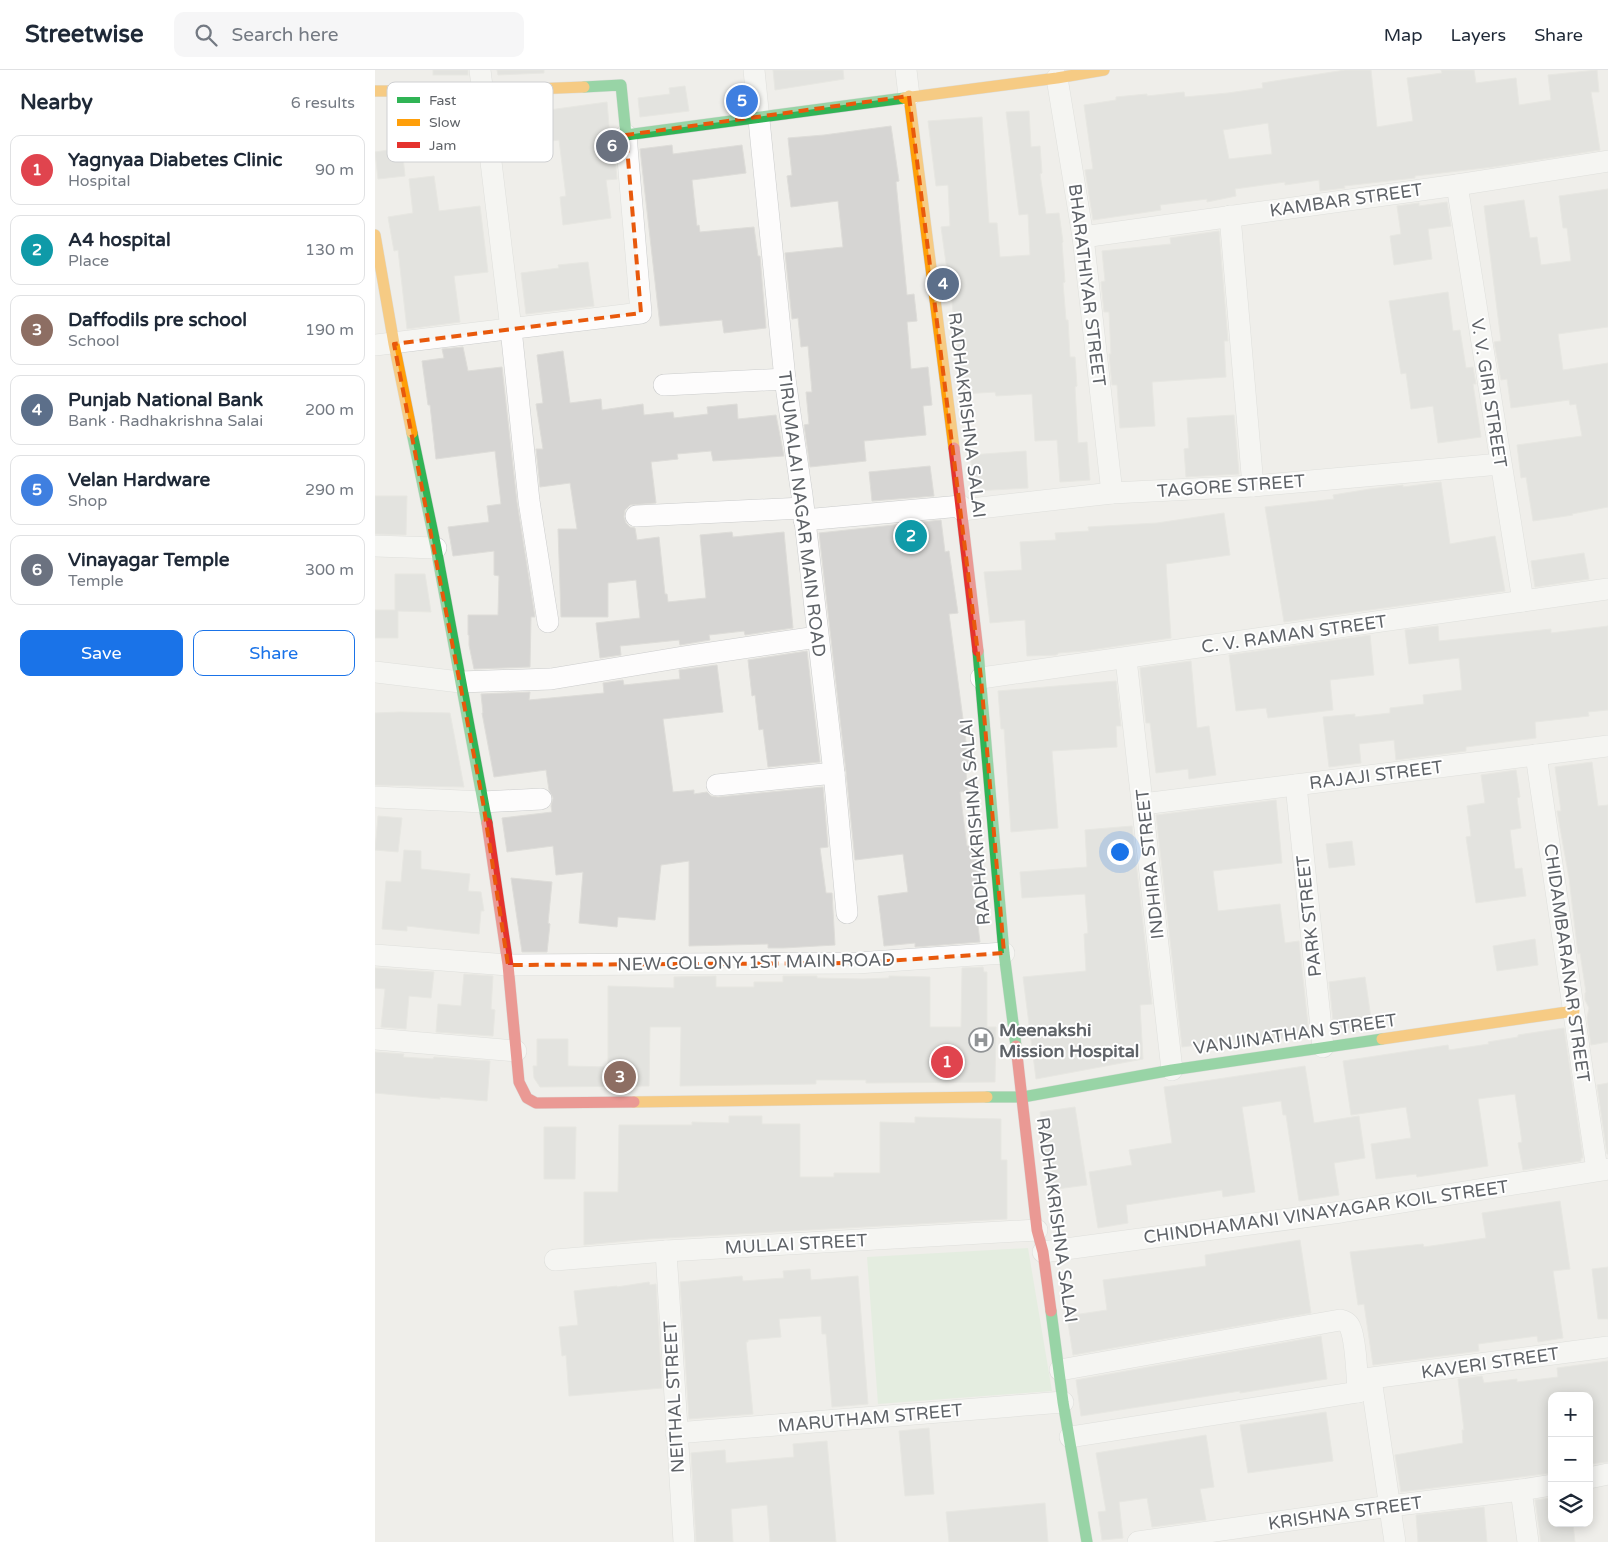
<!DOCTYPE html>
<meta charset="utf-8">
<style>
body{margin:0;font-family:"Varela Round",sans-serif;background:#f6f6f7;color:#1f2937}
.controls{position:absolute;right:15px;bottom:15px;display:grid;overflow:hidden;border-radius:10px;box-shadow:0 2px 12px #0003}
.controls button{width:45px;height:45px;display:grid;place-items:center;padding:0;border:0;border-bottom:1px solid #e0e1e3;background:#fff;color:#1f2937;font:25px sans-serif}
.you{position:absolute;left:744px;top:781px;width:18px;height:18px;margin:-12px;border:4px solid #fff;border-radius:50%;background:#1a73e8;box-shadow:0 0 0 8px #1a73e833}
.badge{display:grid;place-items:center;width:32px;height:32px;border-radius:50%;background:#1a73e8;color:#fff;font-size:16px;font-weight:700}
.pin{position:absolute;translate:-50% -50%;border:2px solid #fff;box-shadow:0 1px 5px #0006}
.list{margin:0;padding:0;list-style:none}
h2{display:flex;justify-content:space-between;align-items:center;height:65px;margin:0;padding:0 20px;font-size:21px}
h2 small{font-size:16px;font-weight:400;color:#747a83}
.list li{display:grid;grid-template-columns:32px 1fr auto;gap:15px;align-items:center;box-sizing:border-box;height:70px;margin:0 10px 10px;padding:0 10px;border:1px solid #e0e1e3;border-radius:10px}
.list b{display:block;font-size:19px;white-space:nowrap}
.list p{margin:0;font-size:16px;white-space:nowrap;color:#747a83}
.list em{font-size:16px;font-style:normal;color:#747a83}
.actions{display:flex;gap:10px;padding:15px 20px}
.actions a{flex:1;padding:11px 0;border:1px solid #1a73e8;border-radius:10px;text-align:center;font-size:18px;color:#1a73e8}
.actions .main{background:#1a73e8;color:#fff}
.icon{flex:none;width:28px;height:28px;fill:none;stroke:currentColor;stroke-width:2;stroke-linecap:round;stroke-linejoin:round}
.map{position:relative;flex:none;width:1233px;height:1472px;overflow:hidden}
header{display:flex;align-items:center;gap:30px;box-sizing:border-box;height:70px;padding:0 25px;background:#fff;border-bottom:1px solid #e0e1e3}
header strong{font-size:24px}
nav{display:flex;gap:28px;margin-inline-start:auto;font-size:18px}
.search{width:350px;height:45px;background:#f6f6f7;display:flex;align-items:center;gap:12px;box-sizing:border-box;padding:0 18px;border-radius:10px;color:#747a83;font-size:19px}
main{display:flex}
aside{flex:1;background:#fff}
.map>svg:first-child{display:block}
.green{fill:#d8ebd6}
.building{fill:#d6d5d3;stroke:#deddd9;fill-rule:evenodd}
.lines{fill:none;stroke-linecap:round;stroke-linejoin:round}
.street-casing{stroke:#cbcccc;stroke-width:22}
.fast-casing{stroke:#cacacb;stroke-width:12}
.slow-casing{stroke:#cacacb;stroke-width:12}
.jam-casing{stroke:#cacacb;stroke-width:12}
.street{stroke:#fdfcfc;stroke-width:21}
.fast{stroke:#30b455;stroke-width:11}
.slow{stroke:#ff9f0a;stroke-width:11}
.jam{stroke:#e5322d;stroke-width:11}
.marked{fill:none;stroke:#e8590c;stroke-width:4;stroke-dasharray:10 6;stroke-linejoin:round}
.labels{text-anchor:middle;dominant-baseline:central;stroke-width:4;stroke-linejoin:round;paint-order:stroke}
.street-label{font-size:18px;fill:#5f6368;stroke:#fff}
.poi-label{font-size:18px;font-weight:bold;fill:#5f6368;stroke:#fff;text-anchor:start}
.key{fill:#fff;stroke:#cfd0d2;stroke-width:1}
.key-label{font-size:14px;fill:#5f6368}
</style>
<header>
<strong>Streetwise</strong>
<div class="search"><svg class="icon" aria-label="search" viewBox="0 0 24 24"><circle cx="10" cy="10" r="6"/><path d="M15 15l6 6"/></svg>Search here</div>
<nav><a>Map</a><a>Layers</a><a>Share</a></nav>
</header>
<main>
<aside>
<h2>Nearby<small>6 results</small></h2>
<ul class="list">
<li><span class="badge" style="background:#e0444e">1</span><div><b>Yagnyaa Diabetes Clinic</b><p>Hospital</p></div><em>90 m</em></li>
<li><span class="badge" style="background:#0f9aa8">2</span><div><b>A4 hospital</b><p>Place</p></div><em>130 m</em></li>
<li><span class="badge" style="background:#8d6e63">3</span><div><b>Daffodils pre school</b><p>School</p></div><em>190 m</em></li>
<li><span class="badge" style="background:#5c6f8a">4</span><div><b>Punjab National Bank</b><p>Bank · Radhakrishna Salai</p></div><em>200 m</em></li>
<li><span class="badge" style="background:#3f7fe0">5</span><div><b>Velan Hardware</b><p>Shop</p></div><em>290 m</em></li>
<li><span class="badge" style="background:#6b7280">6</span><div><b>Vinayagar Temple</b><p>Temple</p></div><em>300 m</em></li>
</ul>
<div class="actions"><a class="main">Save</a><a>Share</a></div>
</aside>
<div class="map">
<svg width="1233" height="1472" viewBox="0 0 1233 1472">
<rect width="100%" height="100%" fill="#efeeea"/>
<polygon class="green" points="653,1178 677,1321 503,1334 492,1187"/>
<g class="building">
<rect x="58" y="0" width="35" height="5"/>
<polygon points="122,0 169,0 169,3 123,5"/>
<polygon points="398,0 468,0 469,9 400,20"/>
<path d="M 970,0 L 996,0 L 1002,57 L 1038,51 L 1032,8 L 1067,3 L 1066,0 L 1099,0 L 1101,13 L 1141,8 L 1144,35 L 1176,30 L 1173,5 L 1222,0 L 1224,22 L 1216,22 L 1225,80 L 1118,97 L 1040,106 L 1040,108 L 969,116 L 970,118 L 945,121 L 944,110 L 910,115 L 910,112 L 860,119 L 861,126 L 832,132 L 832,129 L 785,135 L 786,140 L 718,150 L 710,100 L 718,99 L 709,35 L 741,30 L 741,27 L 772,24 L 772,26 L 809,22 L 810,27 L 853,23 L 888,18 L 887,13 ZM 893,53 L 897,84 L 854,89 L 848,60 Z"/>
<polygon points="310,16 314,41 265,47 263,28 295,24 294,18"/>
<polygon points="232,32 235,67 239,75 242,109 231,110 236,148 188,155 185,127 191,126 184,70 131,77 131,74 127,75 123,42 128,42 127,36 173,34 174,40"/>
<polygon points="654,41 656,77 665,76 667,103 665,104 671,144 684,143 688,172 687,173 690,212 688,213 691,250 693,250 695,287 700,287 702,316 700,317 703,373 712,372 715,410 685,412 682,370 660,371 657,324 621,326 620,322 588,324 581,260 580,261 576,222 575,222 566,157 575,156 573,115 561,116 553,51 607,47 614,153 622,153 625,187 655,185 653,144 644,145 631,42"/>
<polygon points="516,56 524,111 521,112 532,225 539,224 542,251 532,252 536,299 553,297 557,335 548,336 551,365 489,371 491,391 435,397 429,355 434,354 431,322 437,322 433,276 426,277 423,248 417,249 410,183 468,177 463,131 416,137 412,106 417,105 413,68 449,65"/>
<polygon points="297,75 298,84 367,75 371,103 317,110 322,156 324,155 325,162 379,157 383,186 385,186 391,258 349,263 347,250 285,256 265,79"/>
<polygon points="27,78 30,106 3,109 0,82"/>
<polygon points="59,106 64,141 105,136 113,202 79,206 85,252 32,259 23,180 19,181 13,147 38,143 34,109"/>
<polygon points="1233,119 1233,257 1183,264 1188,300 1233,293 1233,437 1197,444 1198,445 1158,451 1151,407 1146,408 1142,375 1207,366 1201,334 1195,335 1194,330 1136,338 1132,309 1126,310 1119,272 1126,271 1109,136 1149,130 1155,168 1162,167 1166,195 1196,191 1192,158 1188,158 1184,126"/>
<polygon points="1072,132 1076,156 1053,159 1057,189 1019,195 1015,166 1026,164 1022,136 1044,133 1044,136"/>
<polygon points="844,161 853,271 849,271 851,307 777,312 780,356 745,358 742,315 737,315 734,284 736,284 734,242 729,242 726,212 730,211 727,181 796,174 795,168"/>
<polygon points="213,192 219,236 151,244 146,203 184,198 183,195"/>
<polygon points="1073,222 1078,261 1085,260 1091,298 1098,297 1101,314 1098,314 1106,367 1063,373 1058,336 1036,339 1031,303 1026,304 1014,231"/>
<polygon points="88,277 93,301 127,297 142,432 160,547 156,547 155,597 99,599 94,575 94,565 93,565 93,545 123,545 124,506 119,505 119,481 78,486 73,457 114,452 112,436 126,434 120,381 61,389 55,335 53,335 47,291 69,288 67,279"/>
<polygon points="188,281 195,333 226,329 227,340 268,334 269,345 298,342 299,348 333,344 332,337 362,334 363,349 401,345 409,386 338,391 336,381 302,384 303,389 276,392 281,433 255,435 250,440 249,447 251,453 255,457 260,458 262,470 284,467 290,524 292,524 293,532 331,528 325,465 357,462 358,467 409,462 418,558 370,565 369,561 334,565 335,570 305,575 304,570 245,576 246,585 225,588 221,553 265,548 261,510 233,513 233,547 186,547 183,459 202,459 195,413 165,417 161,379 168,379 161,334 168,333 162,285"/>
<polygon points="859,345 864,404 811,407 809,379 814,378 812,348"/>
<polygon points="651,381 653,418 600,421 595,385"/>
<polygon points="555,396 559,426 497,431 494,402"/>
<polygon points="1066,412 1075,474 1120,466 1130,521 909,552 890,437 959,429 958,425 995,419 1028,415 1028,417"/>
<polygon points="0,426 32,426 31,465 0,464"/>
<polygon points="849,443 855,485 791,494 796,568 709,581 683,583 683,584 681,585 652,586 650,550 615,553 609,502 647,500 645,472 681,470 680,463 714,461 713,457 782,453"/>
<polygon points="566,450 570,482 574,481 583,543 574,544 594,694 590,694 593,721 585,722 592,776 600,775 605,816 598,816 605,872 540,877 540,873 509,876 503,826 533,822 528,784 480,790 471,702 444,463"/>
<polygon points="1209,483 1214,509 1160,517 1156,491"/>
<polygon points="20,504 50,504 56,542 23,541 23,568 0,568 0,540 20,540"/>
<polygon points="1063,556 1064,571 1176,559 1176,563 1233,556 1233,640 1213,642 1214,646 1160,652 1161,668 1091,677 1091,681 1021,690 1019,670 984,674 986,693 954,697 948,647 980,644 980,647 1015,643 1015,638 1049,634 1048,625 1087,620 1084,588 1034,594 1030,560"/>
<polygon points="995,565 999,605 955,610 958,640 893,648 891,638 861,641 854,585"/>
<polygon points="432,581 445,692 393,697 388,659 384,660 380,625 377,626 373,590"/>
<polygon points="816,591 822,658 834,656 841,705 814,709 813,699 781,703 775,653 771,653 765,598"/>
<polygon points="342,595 348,642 288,649 298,722 319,720 319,724 332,722 336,726 343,727 448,717 453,777 445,778 451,823 457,823 460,875 408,878 393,878 393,874 314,876 314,791 286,795 280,850 243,847 242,857 204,853 208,802 181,805 178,776 132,782 127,748 177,742 176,736 178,728 174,720 171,700 119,707 107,643 108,643 106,624 155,622 154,630 229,623 228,613 248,610 249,615 305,609 304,600"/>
<polygon points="741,611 746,656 741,656 742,677 677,681 683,758 636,762 629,659 626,659 623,621"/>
<polygon points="25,642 75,643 89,717 0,715 0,643"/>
<polygon points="1217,692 1223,736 1233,735 1233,972 1216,975 1212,948 1214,938 1210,930 1210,923 1211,922 1205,883 1203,884 1194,808 1182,741 1186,741 1180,697"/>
<polygon points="1141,700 1145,727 1142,728 1146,758 1135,760 1140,799 1147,798 1151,826 1101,833 1091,767 1096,766 1092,736 1110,733 1106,705"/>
<polygon points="901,730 907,793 838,801 843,841 905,834 910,873 924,871 934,964 876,973 875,968 807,977 781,745"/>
<polygon points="3,746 27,748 23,782 0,780"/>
<polygon points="757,756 777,934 765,935 768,989 661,1009 648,907 711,901 709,864 713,863 710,824 647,828 645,802 712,797 710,760"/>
<polygon points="977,771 980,795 954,798 951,774"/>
<polygon points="29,780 46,781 46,799 95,804 93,821 106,822 109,841 106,841 104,864 32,856 32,861 7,859 11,811 26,812"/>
<polygon points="136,808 177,812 173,853 175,854 172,882 147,882"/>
<polygon points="1160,869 1163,895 1122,901 1118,876"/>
<polygon points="608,897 609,902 612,902 612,957 621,957 620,1012 491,1013 491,1010 441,1010 441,1014 305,1016 306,957 275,957 274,1016 165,1017 159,1008 158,996 162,996 162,969 193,969 193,996 233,997 233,916 299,918 299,907 341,906 341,917 379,917 379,912 408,912 408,906 442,906 442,908 488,909 514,908 514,906 555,907 555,957 586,957 587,898"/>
<polygon points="0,898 59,902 56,928 34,926 31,959 6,957 10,919 0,918"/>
<polygon points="89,904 118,906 116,939 120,940 118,966 61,962 63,934 86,936"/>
<polygon points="990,907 997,955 959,960 954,912"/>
<polygon points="1189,958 1208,1088 1206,1088 1206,1091 1148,1100 1143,1073 1147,1072 1140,1024 1103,1029 1113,1096 1042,1107 1041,1104 1001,1109 996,1074 1036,1068 1031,1037 976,1045 968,991 1073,975 1074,980 1114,974 1113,972 1143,967 1143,965"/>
<polygon points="0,982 29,984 28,987 58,989 59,987 115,991 112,1031 65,1027 65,1029 0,1023"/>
<polygon points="930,996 939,1053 984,1046 990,1088 959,1093 964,1125 924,1131 911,1045 908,1045 906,1031 867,1037 880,1122 848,1127 847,1120 751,1135 753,1153 723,1158 714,1102 757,1095 754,1080 797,1073 789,1017"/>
<polygon points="1233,1013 1233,1084 1232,1084 1222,1015"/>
<polygon points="700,1037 712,1115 674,1120 665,1042"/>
<polygon points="354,1046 387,1046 387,1054 425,1054 425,1107 459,1107 459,1103 505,1103 505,1052 540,1053 540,1047 626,1049 626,1090 632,1090 632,1149 273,1169 209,1175 209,1122 243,1122 244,1055 317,1055 317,1052 354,1053"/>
<polygon points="169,1057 201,1057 200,1109 169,1109"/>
<polygon points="1185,1131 1195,1199 1178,1201 1188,1268 1163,1272 1162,1266 1103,1274 1104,1281 998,1295 989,1234 983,1235 975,1182 1048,1174 1049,1177 1111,1168 1107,1143"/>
<polygon points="925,1170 936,1243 698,1285 692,1246 732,1240 728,1210 831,1196 830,1185"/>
<polygon points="1233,1197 1233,1249 1223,1249 1217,1199"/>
<polygon points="435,1199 436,1210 483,1206 493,1334 457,1337 451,1264 447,1264 446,1246 404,1249 406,1267 373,1270 373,1272 371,1272 378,1344 314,1349 305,1212 367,1206 368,1211 409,1208 408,1201"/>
<polygon points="274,1212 275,1215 281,1214 287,1318 194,1326 191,1285 187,1286 184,1257 203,1255 199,1221 242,1216 242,1217"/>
<polygon points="946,1266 952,1309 865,1323 865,1321 706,1346 701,1310"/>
<polygon points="1233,1291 1233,1392 1214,1394 1214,1322 1177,1326 1177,1403 1026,1422 1020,1385 1088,1373 1087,1360 1089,1360 1083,1309 1107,1306 1109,1313 1142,1309 1142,1312 1183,1307 1182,1298"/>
<polygon points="951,1342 958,1391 873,1403 865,1355"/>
<polygon points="554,1358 559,1424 530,1426 524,1361"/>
<polygon points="831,1365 839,1417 825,1419 831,1450 777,1457 772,1428 744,1432 748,1468 727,1470 723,1442 731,1441 721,1383"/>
<polygon points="452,1371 461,1472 395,1472 392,1435 356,1439 358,1472 321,1472 316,1383 350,1380 351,1393 419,1387 418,1374"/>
<polygon points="1177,1428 1177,1453 1198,1453 1200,1472 1166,1472 1160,1430"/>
<polygon points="670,1433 673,1472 574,1472 571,1442"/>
<polygon points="1109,1437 1112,1472 1043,1472 1041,1445"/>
</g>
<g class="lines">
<g class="street-casing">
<g id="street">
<polyline points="105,0 136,259 154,431 173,552"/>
<polyline points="379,0 410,309 427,425 459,703 472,843"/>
<polyline points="531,0 534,26"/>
<polyline points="682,8 708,167 737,423"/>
<polyline points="1082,115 1148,531"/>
<polyline points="855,146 878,416"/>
<polyline points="708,167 1082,115 1233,91"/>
<polyline points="0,275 266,243 251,65"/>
<polyline points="289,315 410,309"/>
<polyline points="587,440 737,423 878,416 1125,394"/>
<polyline points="261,446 428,438"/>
<polyline points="429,450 586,436"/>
<polyline points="0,476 61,478"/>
<polyline points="751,589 797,1000"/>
<polyline points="0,602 85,612 176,609 308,587 442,567"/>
<polyline points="606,608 1233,519"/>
<polyline points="1161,685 1222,1100"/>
<polyline points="342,715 459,703"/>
<polyline points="921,715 948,977"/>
<polyline points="0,727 108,732 166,729"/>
<polyline points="768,734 1233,676"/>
<polyline points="0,885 133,895 482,893 629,883"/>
<polyline points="0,969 141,981"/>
<polyline points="291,1181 309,1472"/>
<polyline points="668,1182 966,1142 1233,1099"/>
<polyline points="180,1190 291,1181 662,1160"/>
<path d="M 685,1300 L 965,1250 C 969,1251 973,1252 975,1257 C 981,1270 982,1306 983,1322"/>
<polyline points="996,1309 1020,1472"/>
<polyline points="301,1363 688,1332"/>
<polyline points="695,1367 983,1322 989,1309 1233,1277"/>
<polyline points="1214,1408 1233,1404"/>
<polyline points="1146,1420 1153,1472"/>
<polyline points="763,1472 1015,1436 1146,1420 1177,1415"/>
</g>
</g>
<g class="fast-casing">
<g id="fast">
<polyline points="209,17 246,15 251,65 529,28"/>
<polyline points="37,363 61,478 112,753"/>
<polyline points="603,581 629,883 641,976"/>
<polyline points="612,1027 648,1027 797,1000 1007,969"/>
<polyline points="676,1241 688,1332 712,1472"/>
</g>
</g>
<g class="slow-casing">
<g id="slow">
<polyline points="0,21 108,21 209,17"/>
<polyline points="534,26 579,378"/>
<polyline points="529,28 682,8 729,0"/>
<polyline points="0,165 19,274 37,363"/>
<polyline points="1007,969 1199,941"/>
<polyline points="259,1032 612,1027"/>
</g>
</g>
<g class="jam-casing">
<g id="jam">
<polyline points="579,378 603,581"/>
<polyline points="112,753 133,895 144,1012 152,1028 161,1033 259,1032"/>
<polyline points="641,976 662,1160 668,1182 676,1241"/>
</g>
</g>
<use href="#street" class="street"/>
<use href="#fast" class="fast"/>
<use href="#slow" class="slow"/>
<use href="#jam" class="jam"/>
</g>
<path d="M0 0H1233V1472H0ZM 534,26 L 606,608 L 629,883 L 482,893 L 133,895 L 108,732 L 19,274 L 266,243 L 251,65 Z" fill="#efeeea" fill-opacity=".55" fill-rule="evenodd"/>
<path class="marked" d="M 534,26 L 606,608 L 629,883 L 482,893 L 133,895 L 108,732 L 19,274 L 266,243 L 251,65 Z"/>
<defs>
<g id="hospital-ring" transform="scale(1.25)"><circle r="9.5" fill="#fff" stroke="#919496" stroke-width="1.5"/><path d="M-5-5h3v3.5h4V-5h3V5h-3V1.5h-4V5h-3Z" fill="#919496"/></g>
</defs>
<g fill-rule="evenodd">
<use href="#hospital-ring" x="606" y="970"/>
</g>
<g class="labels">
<g class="street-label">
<text transform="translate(971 130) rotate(-8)">KAMBAR STREET</text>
<text transform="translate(712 215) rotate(83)">BHARATHIYAR STREET</text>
<text transform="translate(1114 323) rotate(81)">V. V. GIRI STREET</text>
<text transform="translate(592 345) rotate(83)">RADHAKRISHNA SALAI</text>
<text transform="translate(856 416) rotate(-4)">TAGORE STREET</text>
<text transform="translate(427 444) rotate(83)">TIRUMALAI NAGAR MAIN ROAD</text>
<text transform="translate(919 564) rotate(-8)">C. V. RAMAN STREET</text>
<text transform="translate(1001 705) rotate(-7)">RAJAJI STREET</text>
<text transform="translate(600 752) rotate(-95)">RADHAKRISHNA SALAI</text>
<text transform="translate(775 794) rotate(-96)">INDHIRA STREET</text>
<text transform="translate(934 846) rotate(-96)">PARK STREET</text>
<text transform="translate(381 892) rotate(-1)">NEW COLONY 1ST MAIN ROAD</text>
<text transform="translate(1192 893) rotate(82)">CHIDAMBARANAR STREET</text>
<text transform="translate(920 964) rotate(-8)">VANJINATHAN STREET</text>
<text transform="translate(951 1142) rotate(-8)">CHINDHAMANI VINAYAGAR KOIL STREET</text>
<text transform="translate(682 1150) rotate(82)">RADHAKRISHNA SALAI</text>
<text transform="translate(421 1174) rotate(-3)">MULLAI STREET</text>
<text transform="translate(1115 1293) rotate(-8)">KAVERI STREET</text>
<text transform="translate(299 1327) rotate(-93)">NEITHAL STREET</text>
<text transform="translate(495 1348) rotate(-5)">MARUTHAM STREET</text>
<text transform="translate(970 1443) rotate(-8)">KRISHNA STREET</text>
</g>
<g class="poi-label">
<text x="624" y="960">Meenakshi<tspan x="624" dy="21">Mission Hospital</tspan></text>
</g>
</g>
<rect x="12" y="12" width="166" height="80" rx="8" class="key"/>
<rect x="22" y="27" width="23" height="6" fill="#30b455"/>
<rect x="22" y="49" width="23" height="7" fill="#ff9f0a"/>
<rect x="22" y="72" width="23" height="6" fill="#e5322d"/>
<g class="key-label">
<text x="54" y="35">Fast</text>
<text x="54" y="57">Slow</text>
<text x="54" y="80">Jam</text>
</g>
</svg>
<div class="controls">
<button>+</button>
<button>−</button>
<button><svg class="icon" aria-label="layers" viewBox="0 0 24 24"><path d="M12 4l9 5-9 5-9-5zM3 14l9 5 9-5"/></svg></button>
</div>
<div class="you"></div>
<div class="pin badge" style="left:572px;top:992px;background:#e0444e">1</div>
<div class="pin badge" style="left:536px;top:466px;background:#0f9aa8">2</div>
<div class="pin badge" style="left:245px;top:1007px;background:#8d6e63">3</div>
<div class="pin badge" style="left:568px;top:214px;background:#5c6f8a">4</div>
<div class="pin badge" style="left:367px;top:31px;background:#3f7fe0">5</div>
<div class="pin badge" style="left:237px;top:76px;background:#6b7280">6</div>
</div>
</main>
